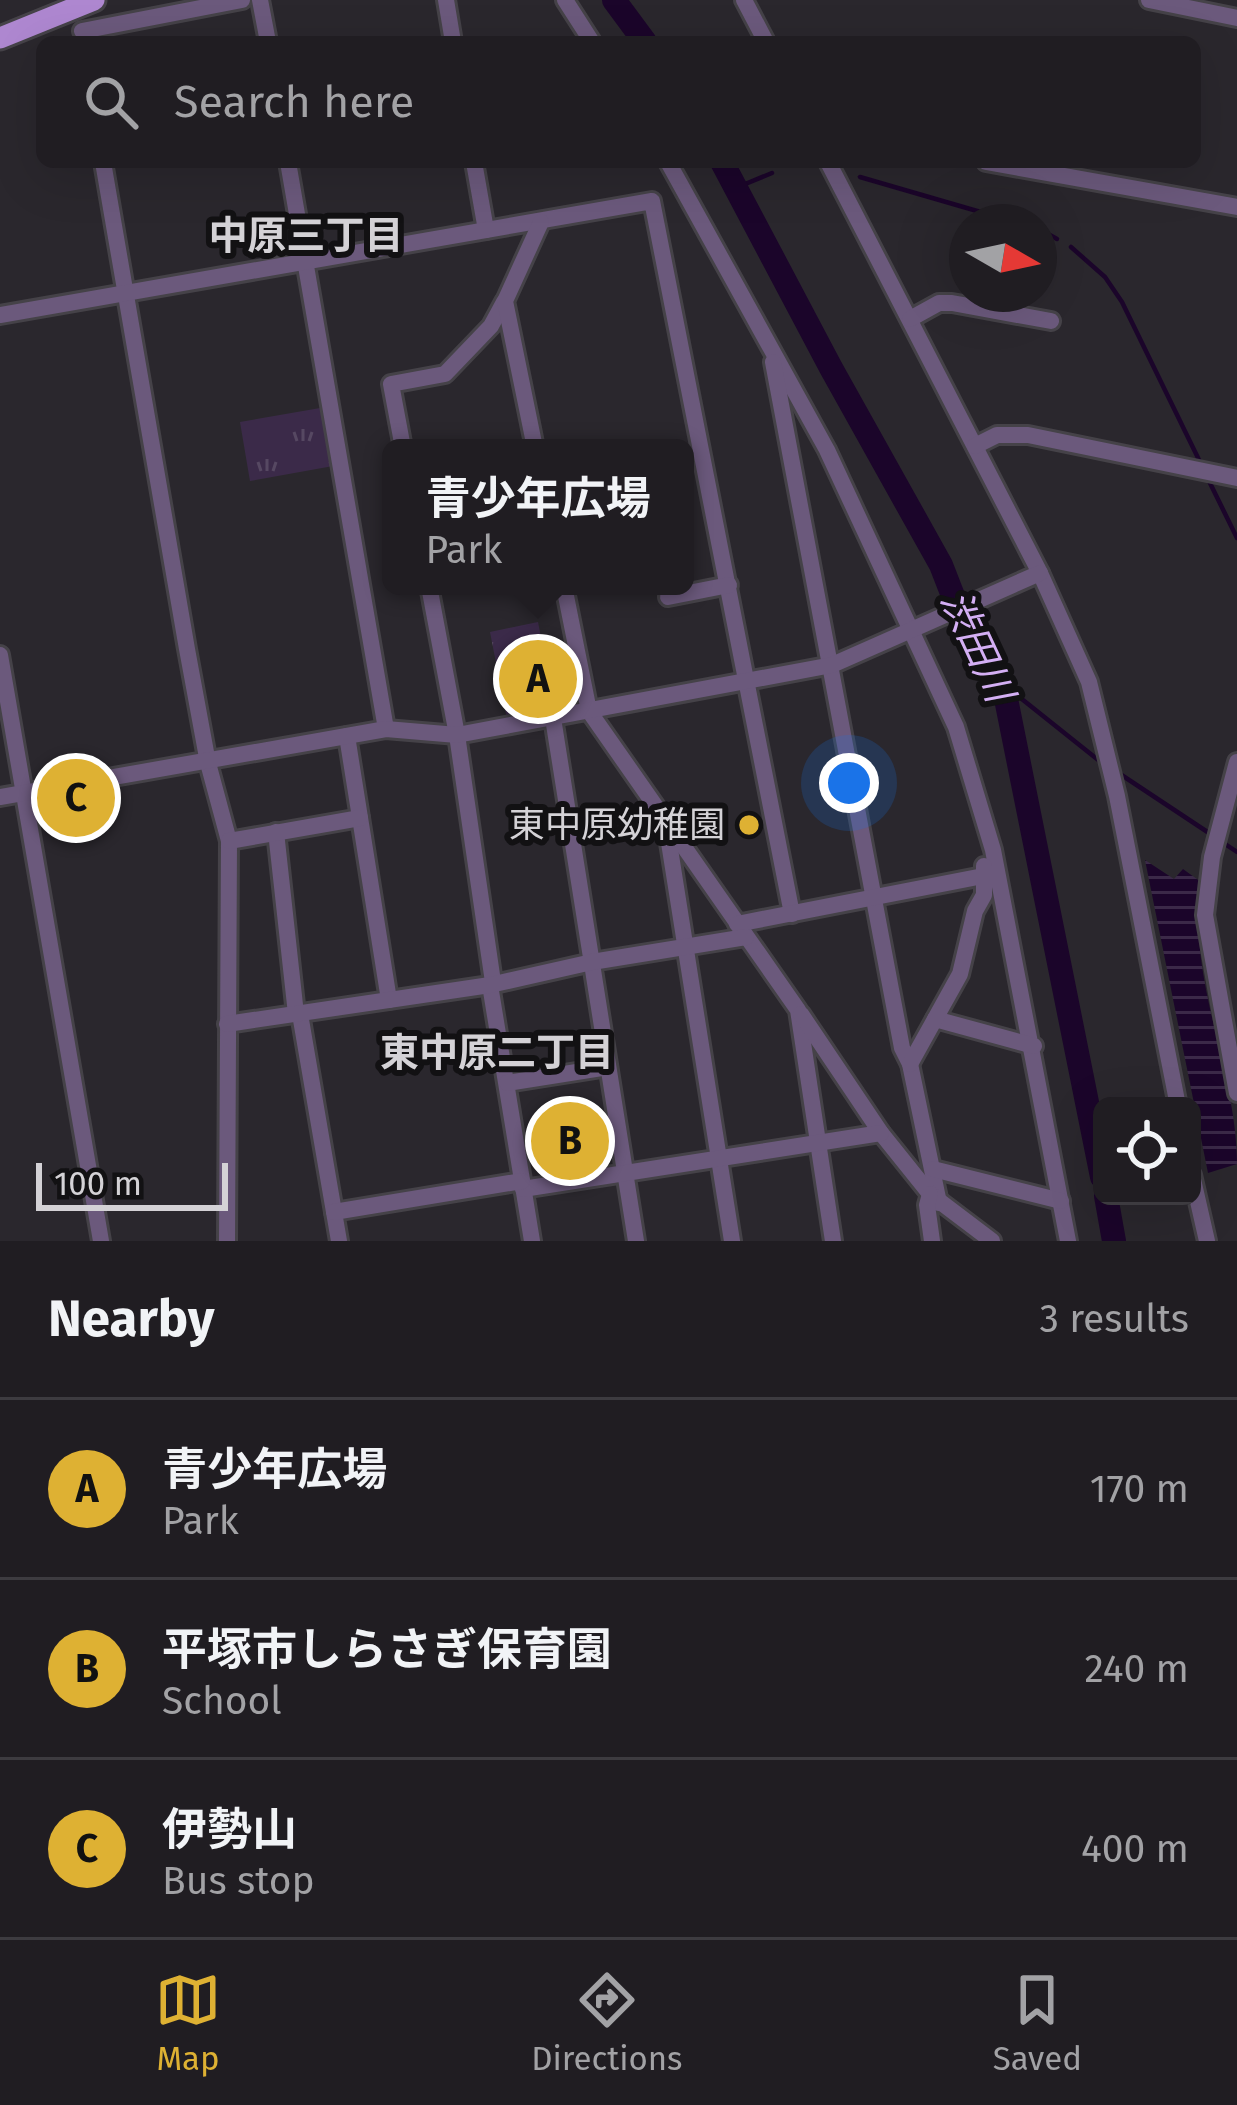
<!DOCTYPE html>
<meta charset="utf-8">
<style>
body{margin:0;font-family:"Fira Sans","Noto Sans JP",sans-serif;background:#2d2a2f;color:#f1f3f6}
.controls{position:absolute;right:36px;bottom:36px;display:grid;overflow:hidden;border-radius:18px;box-shadow:0 12px 48px #0002}
.controls button{width:108px;height:108px;display:grid;place-items:center;padding:0;border:0;border-bottom:3px solid #3d3b40;background:#201d22;color:#f1f3f6;font:60px sans-serif}
.compass{position:absolute;left:949px;top:204px;width:108px;height:108px;border-radius:50%;background:#201d22;box-shadow:0 12px 48px #0002;rotate:99deg}
.scale{position:absolute;left:36px;bottom:30px;width:192px;box-sizing:border-box;padding-left:12px;border:6px solid #d4d2d6;border-top:0;font-size:33px;line-height:42px;white-space:nowrap;color:#d4d2d6;-webkit-text-stroke:9px #121113;paint-order:stroke}
.you{position:absolute;left:849px;top:783px;width:42px;height:42px;margin:-30px;border:9px solid #fff;border-radius:50%;background:#1a73e8;box-shadow:0 0 0 18px #1a73e833}
.badge{display:grid;place-items:center;width:78px;height:78px;border-radius:50%;background:#deb133;color:#111;font-size:39px;font-weight:700}
.pin{position:absolute;translate:-50% -50%;border:6px solid #fff;box-shadow:0 3px 12px #0006}
.popup{position:absolute;left:382px;top:439px;width:312px;height:156px;box-sizing:border-box;display:grid;place-content:center;border-radius:18px;background:#201d22;filter:drop-shadow(0 3px 9px #0005);font-size:39px;white-space:nowrap;color:#a2a2a5}
.popup b{font-size:45px;color:#f1f3f6}
.popup::after{content:'';position:absolute;left:50%;top:100%;margin-left:-24px;border:24px solid transparent;border-top-color:#201d22}
.list{margin:0;padding:0;list-style:none}
h2{display:flex;justify-content:space-between;align-items:center;height:156px;margin:0;padding:0 48px;font-size:51px}
h2 small{font-size:39px;font-weight:400;color:#a2a2a5}
.list li{display:grid;grid-template-columns:78px 1fr auto;gap:36px;align-items:center;box-sizing:border-box;height:180px;padding:0 48px;border-top:3px solid #3d3b40}
.list b{display:block;font-size:45px;white-space:nowrap}
.list p{margin:0;font-size:39px;white-space:nowrap;color:#a2a2a5}
.list em{font-size:39px;font-style:normal;color:#a2a2a5}
.icon{flex:none;width:66px;height:66px;fill:none;stroke:currentColor;stroke-width:2;stroke-linecap:round;stroke-linejoin:round}
.map{position:relative;flex:none;width:1237px;height:1241px;overflow:hidden}
.search{position:absolute;background:#201d22;box-shadow:0 12px 48px #0002;left:36px;right:36px;top:36px;height:132px;display:flex;align-items:center;gap:30px;box-sizing:border-box;padding:0 42px;border-radius:18px;color:#a2a2a5;font-size:45px}
.sheet{height:696px;background:#201d22}
nav{display:flex;justify-content:space-around;align-items:center;box-sizing:border-box;height:168px;border-top:3px solid #3d3b40;background:#201d22;font-size:33px;color:#a2a2a5}
nav a{display:grid;justify-items:center;gap:6px}
nav .on{color:#deb133}
.map>svg:first-child{display:block}
.park{fill:url(#park-tufts)}
.water{fill:url(#water-rules)}
.lines{fill:none;stroke-linecap:round;stroke-linejoin:round}
.stream{stroke:#1b052a;stroke-width:4.5}
.river{stroke:#1b052a;stroke-width:24}
.minor-casing{stroke:#454248;stroke-width:22}
.major-casing{stroke:#454248;stroke-width:27}
.minor{stroke:#6b597c;stroke-width:16}
.major{stroke:#ae87d0;stroke-width:21}
.poi-dot{fill:#deb133;stroke:#121113;stroke-width:4.5}
.labels{text-anchor:middle;dominant-baseline:central;stroke-width:12;stroke-linejoin:round;paint-order:stroke}
.poi-label{font-size:36px;fill:#d4d2d6;stroke:#121113;text-anchor:end}
.neighbourhood-label{font-size:39px;font-weight:bold;fill:#d4d2d6;stroke:#121113}
.water-label{font-size:39px;font-style:italic;fill:#d4aff4;stroke:#121113}
</style>
<div class="map">
<svg width="1237" height="1241" viewBox="0 0 1237 1241">
<defs>
<pattern id="park-tufts" width="24" height="20" patternUnits="userSpaceOnUse" patternTransform="scale(3)"><rect width="24" height="20" fill="#3b2a49"/><path d="M3 7l-1-3M5 7V3M7 7l1-3M15 17l-1-3M17 17v-4M19 17l1-3" fill="none" stroke="#564862"/></pattern>
<pattern id="water-rules" width="6" height="5" patternUnits="userSpaceOnUse" patternTransform="scale(3)"><rect width="6" height="5" fill="#1b052a"/><path d="M0 2.5h6" fill="none" stroke="#3b2948"/></pattern>
</defs>
<rect width="100%" height="100%" fill="#2a272d"/>
<g class="park">
<polygon points="326,407 333,466 250,481 240,422"/>
<polygon points="538,622 544,653 570,648 581,705 508,724 490,632"/>
</g>
<path class="water" d="M 1145,860 L 1174,879 L 1183,869 L 1201,882 C 1186,976 1237,1071 1237,1164 L 1208,1173 Z"/>
<g class="lines">
<g class="stream">
<polyline points="860,177 1015,222"/>
<polyline points="738,187 772,173"/>
<polyline points="1039,229 1057,239"/>
<polyline points="1071,247 1105,277 1122,302 1201,464"/>
<polyline points="1209,481 1237,538"/>
<polyline points="1003,684 1102,763"/>
<polyline points="1117,772 1212,835"/>
<polyline points="1222,842 1237,852"/>
</g>
<g class="river">
<polyline points="614,0 645,42"/>
<polyline points="722,162 831,368 941,565 969,637 1003,684 1102,1177"/>
<polyline points="1106,1196 1114,1241"/>
</g>
<g class="minor-casing">
<g id="minor">
<polyline points="260,0 268,42"/>
<polyline points="446,0 453,42"/>
<polyline points="565,0 592,42"/>
<polyline points="744,0 766,42"/>
<polyline points="1149,0 1237,18"/>
<polyline points="82,31 242,0"/>
<polyline points="103,162 187,649 208,763 229,841 227,1241"/>
<polyline points="288,162 386,729"/>
<polyline points="474,162 486,230"/>
<polyline points="668,162 827,450 956,727 993,850 1068,1241"/>
<polyline points="828,162 1040,573 1089,682 1117,796 1178,1106"/>
<polyline points="986,162 1237,207"/>
<polyline points="0,315 652,201 792,914"/>
<polyline points="910,319 939,303 952,303 1051,321"/>
<polyline points="773,362 902,1048 910,1064 939,1203"/>
<polyline points="975,446 997,435 1028,435 1237,478"/>
<polyline points="403,448 391,384 445,374 491,326 504,302"/>
<polyline points="535,448 505,301 541,222"/>
<polyline points="429,586 457,735 493,982"/>
<polyline points="564,586 589,711 798,1010 833,1241"/>
<polyline points="668,597 729,585"/>
<polyline points="0,655 101,1241"/>
<polyline points="553,718 636,1241"/>
<polyline points="347,736 389,1000"/>
<polyline points="1237,762 1212,857 1205,915 1237,1093"/>
<polyline points="0,797 386,729 457,735 832,665 1040,573"/>
<polyline points="667,830 732,1241"/>
<polyline points="276,832 296,1014"/>
<polyline points="229,841 360,818"/>
<polyline points="737,924 983,876"/>
<polyline points="490,985 532,1241"/>
<polyline points="300,1014 339,1241"/>
<polyline points="801,1014 881,1133 930,1194 992,1241"/>
<polyline points="935,1019 1034,1046"/>
<polyline points="227,1024 490,985 592,962 746,937"/>
<polyline points="910,1064 960,974 975,911 984,895 984,866"/>
<polyline points="507,1083 608,1067"/>
<polyline points="933,1169 1061,1201"/>
<polyline points="1192,1175 1207,1241"/>
<polyline points="523,1189 881,1133"/>
<polyline points="930,1194 927,1205 932,1241"/>
<polyline points="334,1212 522,1181"/>
</g>
</g>
<g class="major-casing">
<polyline id="major" points="0,38 94,0"/>
</g>
<use href="#minor" class="minor"/>
<use href="#major" class="major"/>
</g>
<circle class="poi-dot" cx="749" cy="825" r="12"/>
<g class="labels">
<g class="poi-label">
<text x="725" y="825">東中原幼稚園</text>
</g>
<g class="neighbourhood-label">
<text x="306" y="236">中原三丁目</text>
<text x="497" y="1053">東中原二丁目</text>
</g>
<g class="water-label">
<text transform="translate(977 646) rotate(65)">渋田川</text>
</g>
</g>
</svg>
<div class="controls">
<button><svg class="icon" aria-label="locate" viewBox="0 0 24 24"><circle cx="12" cy="12" r="6"/><path d="M12 2v4M12 18v4M2 12h4M18 12h4"/></svg></button>
</div>
<svg class="compass" viewBox="-18 -18 36 36"><path d="M0-13l5 13h-10z" fill="#e53935"/><path d="M0 13l5-13h-10z" fill="#a2a2a5"/></svg>
<div class="scale">100 m</div>
<div class="you"></div>
<div class="pin badge" style="left:538px;top:679px">A</div>
<div class="popup"><b>青少年広場</b>Park</div>
<div class="pin badge" style="left:570px;top:1141px">B</div>
<div class="pin badge" style="left:76px;top:798px">C</div>
<div class="search"><svg class="icon" aria-label="search" viewBox="0 0 24 24"><circle cx="10" cy="10" r="6"/><path d="M15 15l6 6"/></svg>Search here</div>
</div>
<section class="sheet">
<h2>Nearby<small>3 results</small></h2>
<ul class="list">
<li><span class="badge">A</span><div><b>青少年広場</b><p>Park</p></div><em>170 m</em></li>
<li><span class="badge">B</span><div><b>平塚市しらさぎ保育園</b><p>School</p></div><em>240 m</em></li>
<li><span class="badge">C</span><div><b>伊勢山</b><p>Bus stop</p></div><em>400 m</em></li>
</ul>
</section>
<nav>
<a class="on"><svg class="icon" aria-label="map" viewBox="0 0 24 24"><path d="M3 6l6-2 6 2 6-2v14l-6 2-6-2-6 2zM9 4v14M15 6v14"/></svg>Map</a>
<a><svg class="icon" aria-label="directions" viewBox="0 0 24 24"><path d="M12 3l9 9-9 9-9-9zM9 14v-3h6M13 9l2 2-2 2"/></svg>Directions</a>
<a><svg class="icon" aria-label="saved" viewBox="0 0 24 24"><path d="M7 4h10v16l-5-4-5 4z"/></svg>Saved</a>
</nav>
